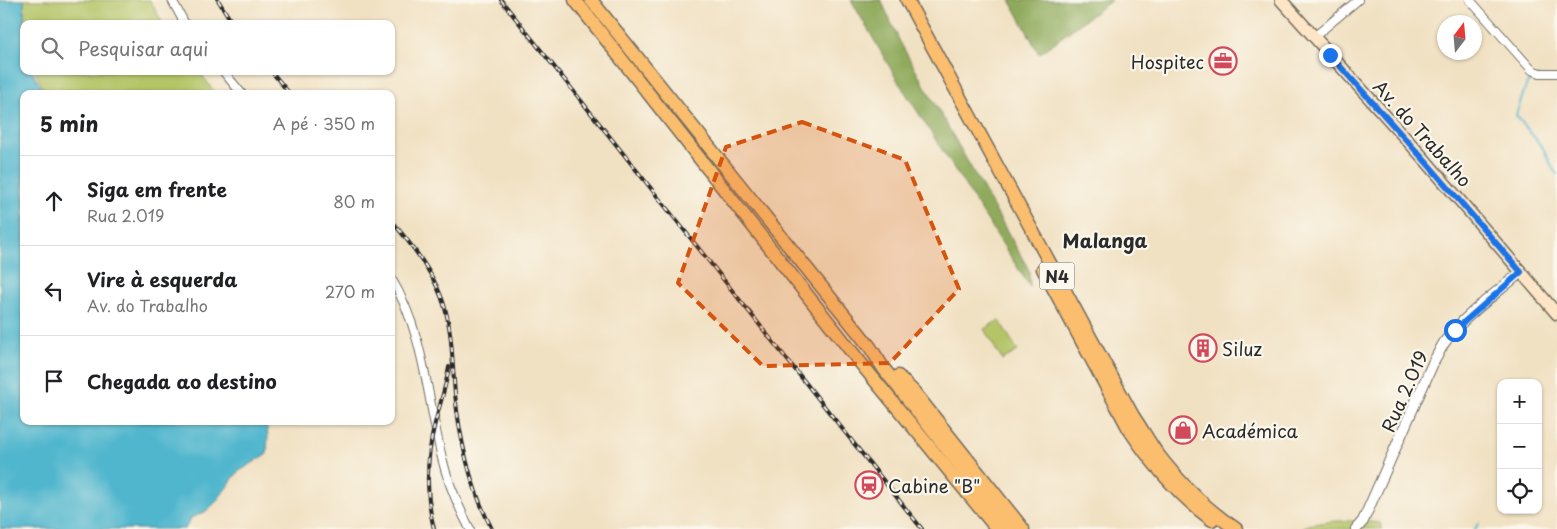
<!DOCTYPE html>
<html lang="pt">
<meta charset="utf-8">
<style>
body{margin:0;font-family:"Playpen Sans",sans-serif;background:#f6f6f6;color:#202124}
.controls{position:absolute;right:15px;bottom:15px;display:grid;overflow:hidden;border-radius:10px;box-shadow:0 1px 4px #0004}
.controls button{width:45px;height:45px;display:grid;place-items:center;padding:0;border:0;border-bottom:1px solid #e0e0e0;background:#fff;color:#202124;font:25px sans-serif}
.compass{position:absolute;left:1437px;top:15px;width:45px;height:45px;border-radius:50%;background:#fff;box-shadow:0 1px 4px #0004;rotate:16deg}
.stop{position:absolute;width:15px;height:15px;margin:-11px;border:4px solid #1a73e8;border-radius:50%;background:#fff}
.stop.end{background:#1a73e8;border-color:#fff;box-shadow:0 1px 5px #0008}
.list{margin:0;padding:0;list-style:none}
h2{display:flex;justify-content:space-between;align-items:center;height:65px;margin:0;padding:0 20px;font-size:21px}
h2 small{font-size:16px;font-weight:400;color:#757577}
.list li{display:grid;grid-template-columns:32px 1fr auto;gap:15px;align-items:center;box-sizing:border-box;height:90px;padding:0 20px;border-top:1px solid #e0e0e0}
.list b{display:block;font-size:19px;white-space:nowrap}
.list p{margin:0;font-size:16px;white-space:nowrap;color:#757577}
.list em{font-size:16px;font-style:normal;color:#757577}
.icon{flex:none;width:28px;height:28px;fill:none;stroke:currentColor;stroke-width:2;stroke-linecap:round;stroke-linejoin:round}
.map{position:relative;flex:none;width:1557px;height:529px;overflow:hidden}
.search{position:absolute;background:#fff;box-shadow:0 1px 4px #0004;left:20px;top:20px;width:375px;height:55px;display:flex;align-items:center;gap:12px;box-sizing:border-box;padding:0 18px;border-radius:10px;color:#757577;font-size:19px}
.panel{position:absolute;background:#fff;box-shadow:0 1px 4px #0004;left:20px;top:90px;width:375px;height:335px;border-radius:10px}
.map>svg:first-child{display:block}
.green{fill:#b4c568;stroke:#70784a}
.forest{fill:#8faa5c;stroke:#5d6a44}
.water{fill:#4fb6cd;stroke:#3d707c}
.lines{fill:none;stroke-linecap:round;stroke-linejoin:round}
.stream{stroke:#4fb6cd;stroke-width:2}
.minor-casing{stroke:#706b60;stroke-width:10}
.tertiary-casing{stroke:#706b60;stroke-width:12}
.secondary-casing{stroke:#706b60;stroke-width:14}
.trunk-casing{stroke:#706b60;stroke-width:15}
.minor{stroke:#fff;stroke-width:8}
.tertiary{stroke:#fff;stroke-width:10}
.secondary{stroke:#fde5c5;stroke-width:11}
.trunk{stroke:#fbbd6e;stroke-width:12}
.rail-casing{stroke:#2b2b2b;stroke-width:4}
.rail{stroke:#fbf7ec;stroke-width:2;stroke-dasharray:5.5;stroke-linecap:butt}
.route{stroke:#1a73e8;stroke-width:6}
.marked{fill:#d5540f;fill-opacity:0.2;stroke:#d5540f;stroke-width:4;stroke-dasharray:10 6;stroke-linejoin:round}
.labels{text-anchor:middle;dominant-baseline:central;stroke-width:4.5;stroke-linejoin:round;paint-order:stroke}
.shield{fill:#fbf7ec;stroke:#696865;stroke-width:1}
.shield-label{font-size:16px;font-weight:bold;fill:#2b2b2b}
.poi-label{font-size:18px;fill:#2b2b2b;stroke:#fbf7ec;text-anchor:start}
.street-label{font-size:18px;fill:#2b2b2b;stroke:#fbf7ec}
.neighbourhood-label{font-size:19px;font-weight:bold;fill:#2b2b2b;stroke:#fbf7ec}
</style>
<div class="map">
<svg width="1557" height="529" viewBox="0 0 1557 529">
<rect width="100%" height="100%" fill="#fbf7ec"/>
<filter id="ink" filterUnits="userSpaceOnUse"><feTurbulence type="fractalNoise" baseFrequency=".02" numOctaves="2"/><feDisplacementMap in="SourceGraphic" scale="10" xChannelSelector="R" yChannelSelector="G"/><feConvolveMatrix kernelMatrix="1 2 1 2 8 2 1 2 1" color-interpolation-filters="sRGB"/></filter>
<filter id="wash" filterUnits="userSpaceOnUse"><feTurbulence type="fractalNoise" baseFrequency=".0096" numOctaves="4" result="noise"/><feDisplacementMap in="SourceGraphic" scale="20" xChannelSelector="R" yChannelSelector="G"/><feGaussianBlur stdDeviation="1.12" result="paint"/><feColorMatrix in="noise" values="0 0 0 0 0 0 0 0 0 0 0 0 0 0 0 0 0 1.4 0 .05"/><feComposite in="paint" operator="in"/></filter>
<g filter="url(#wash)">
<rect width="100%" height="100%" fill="#f1e1c3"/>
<g class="green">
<polygon points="24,0 150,0 163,24 24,24"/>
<polygon points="35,71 199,71 216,94 46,94"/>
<polygon points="999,320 1018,351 1002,360 984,329"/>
<polygon points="1335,521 1363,521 1380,523 1383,529 1301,529 1307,525"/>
</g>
<g class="forest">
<polygon points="851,0 881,0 900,42 1029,270 1030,287 896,78"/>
<polygon points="1010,0 1112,0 1039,54"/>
</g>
<polygon class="water" points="0,0 24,0 24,71 32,71 45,94 24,94 24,421 266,421 268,436 267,454 238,472 216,502 205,512 191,518 185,529 0,529"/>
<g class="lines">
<g class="stream">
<polyline points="1539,76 1527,83 1516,115 1543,148 1553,169 1557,174"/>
<polyline points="1475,529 1479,523"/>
</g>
</g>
</g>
<g filter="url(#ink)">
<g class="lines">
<g class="minor-casing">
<g id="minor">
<polyline points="172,0 185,24"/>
<polyline points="1470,0 1532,70 1540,73 1557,73"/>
<polyline points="1314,37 1358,0"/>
<polyline points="223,71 242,94"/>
<path d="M 391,278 C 424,332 427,397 442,458 C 448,483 458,506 470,529"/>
</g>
</g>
<g class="tertiary-casing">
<path id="tertiary" d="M 1356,529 L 1363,521 L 1433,363 C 1438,355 1441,346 1447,339 C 1464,316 1498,292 1521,272"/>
</g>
<g class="secondary-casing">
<polyline id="secondary" points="1281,0 1426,161 1557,314"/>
</g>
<g class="trunk-casing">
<g id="trunk">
<polyline points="575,0 859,361 997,529"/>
<polyline points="591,0 870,347 884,369 1010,529"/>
<path d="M 907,0 L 1133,416 C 1141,428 1148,440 1156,452 C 1178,481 1206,509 1236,529"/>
<path d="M 1043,269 L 1129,429 C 1152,464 1178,495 1212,520"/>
<polyline points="898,376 914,392 1023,529"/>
</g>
</g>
<use href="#minor" class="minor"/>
<use href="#tertiary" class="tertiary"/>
<use href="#secondary" class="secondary"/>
<use href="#trunk" class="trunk"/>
<g class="rail-casing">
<g id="rail">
<polyline points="218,0 233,24"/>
<polyline points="501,0 922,529"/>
<polyline points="271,71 290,94"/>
<path d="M 391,220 C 410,243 430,268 441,296 C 453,327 452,362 455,394 C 460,441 470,487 492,529"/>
<path d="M 434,529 C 425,493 426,459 435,423 C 440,404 446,386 449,367"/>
</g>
</g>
<use href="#rail" class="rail"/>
</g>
</g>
<g class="lines" filter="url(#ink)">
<polyline class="route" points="1330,55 1426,162 1521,272 1455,330"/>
</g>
<path class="marked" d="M 802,122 L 905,160 L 959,289 L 890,363 L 763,366 L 678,283 L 726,147 Z"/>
<defs>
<g id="office-ring" transform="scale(1.4375)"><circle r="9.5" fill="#fbf7ec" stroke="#d1495b" stroke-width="1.5"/><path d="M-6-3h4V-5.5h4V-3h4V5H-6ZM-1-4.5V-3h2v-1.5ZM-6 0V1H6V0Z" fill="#d1495b"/></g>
<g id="building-ring" transform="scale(1.4375)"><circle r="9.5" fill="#fbf7ec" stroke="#d1495b" stroke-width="1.5"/><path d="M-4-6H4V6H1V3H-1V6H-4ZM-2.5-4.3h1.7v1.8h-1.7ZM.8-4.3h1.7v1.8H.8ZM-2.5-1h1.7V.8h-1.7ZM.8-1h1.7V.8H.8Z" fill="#d1495b"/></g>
<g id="shop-ring" transform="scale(1.4375)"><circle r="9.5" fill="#fbf7ec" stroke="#d1495b" stroke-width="1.5"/><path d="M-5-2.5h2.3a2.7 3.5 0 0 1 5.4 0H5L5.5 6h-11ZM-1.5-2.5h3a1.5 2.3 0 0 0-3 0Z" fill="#d1495b"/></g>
<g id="station-ring" transform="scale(1.4375)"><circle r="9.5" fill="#fbf7ec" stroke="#d1495b" stroke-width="1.5"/><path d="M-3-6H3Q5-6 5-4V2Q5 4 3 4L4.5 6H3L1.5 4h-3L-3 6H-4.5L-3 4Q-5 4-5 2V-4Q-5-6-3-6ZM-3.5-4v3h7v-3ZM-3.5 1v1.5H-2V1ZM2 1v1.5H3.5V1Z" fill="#d1495b"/></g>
</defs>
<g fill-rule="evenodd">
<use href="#office-ring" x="1223" y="61"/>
<use href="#building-ring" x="1203" y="348"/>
<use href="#shop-ring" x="1183" y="430"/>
<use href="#station-ring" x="869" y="485"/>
</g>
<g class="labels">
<rect class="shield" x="1039.5" y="262.5" width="35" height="27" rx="4"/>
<g class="shield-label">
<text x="1057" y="276">N4</text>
</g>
<g class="poi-label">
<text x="1204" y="61" text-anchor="end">Hospitec</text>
<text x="1222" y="348">Siluz</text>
<text x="1202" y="430">Académica</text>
<text x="888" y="485">Cabine "B"</text>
</g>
<g class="street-label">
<text transform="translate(1423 133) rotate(48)">Av. do Trabalho</text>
<text transform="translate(1404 391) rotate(-66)">Rua 2.019</text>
</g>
<g class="neighbourhood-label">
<text x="1105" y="240">Malanga</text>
</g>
</g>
</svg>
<div class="controls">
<button>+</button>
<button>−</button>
<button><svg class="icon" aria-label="locate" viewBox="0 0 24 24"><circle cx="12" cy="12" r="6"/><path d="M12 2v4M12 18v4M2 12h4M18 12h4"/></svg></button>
</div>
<svg class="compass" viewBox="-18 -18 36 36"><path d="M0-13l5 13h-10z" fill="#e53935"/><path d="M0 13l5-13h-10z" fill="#757577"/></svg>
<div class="stop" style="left:1455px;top:330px"></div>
<div class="stop end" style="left:1330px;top:55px"></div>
<div class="search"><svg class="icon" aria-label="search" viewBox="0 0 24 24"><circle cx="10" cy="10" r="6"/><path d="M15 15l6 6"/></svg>Pesquisar aqui</div>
<section class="panel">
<h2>5 min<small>A pé · 350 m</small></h2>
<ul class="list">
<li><svg class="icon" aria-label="ahead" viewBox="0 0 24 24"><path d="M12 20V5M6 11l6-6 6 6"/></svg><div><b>Siga em frente</b><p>Rua 2.019</p></div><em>80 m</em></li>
<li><svg class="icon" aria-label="left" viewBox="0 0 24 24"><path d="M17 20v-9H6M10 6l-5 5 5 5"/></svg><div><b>Vire à esquerda</b><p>Av. do Trabalho</p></div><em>270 m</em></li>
<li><svg class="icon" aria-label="arrive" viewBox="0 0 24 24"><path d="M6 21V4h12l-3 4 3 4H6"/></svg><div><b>Chegada ao destino</b></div></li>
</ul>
</section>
</div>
